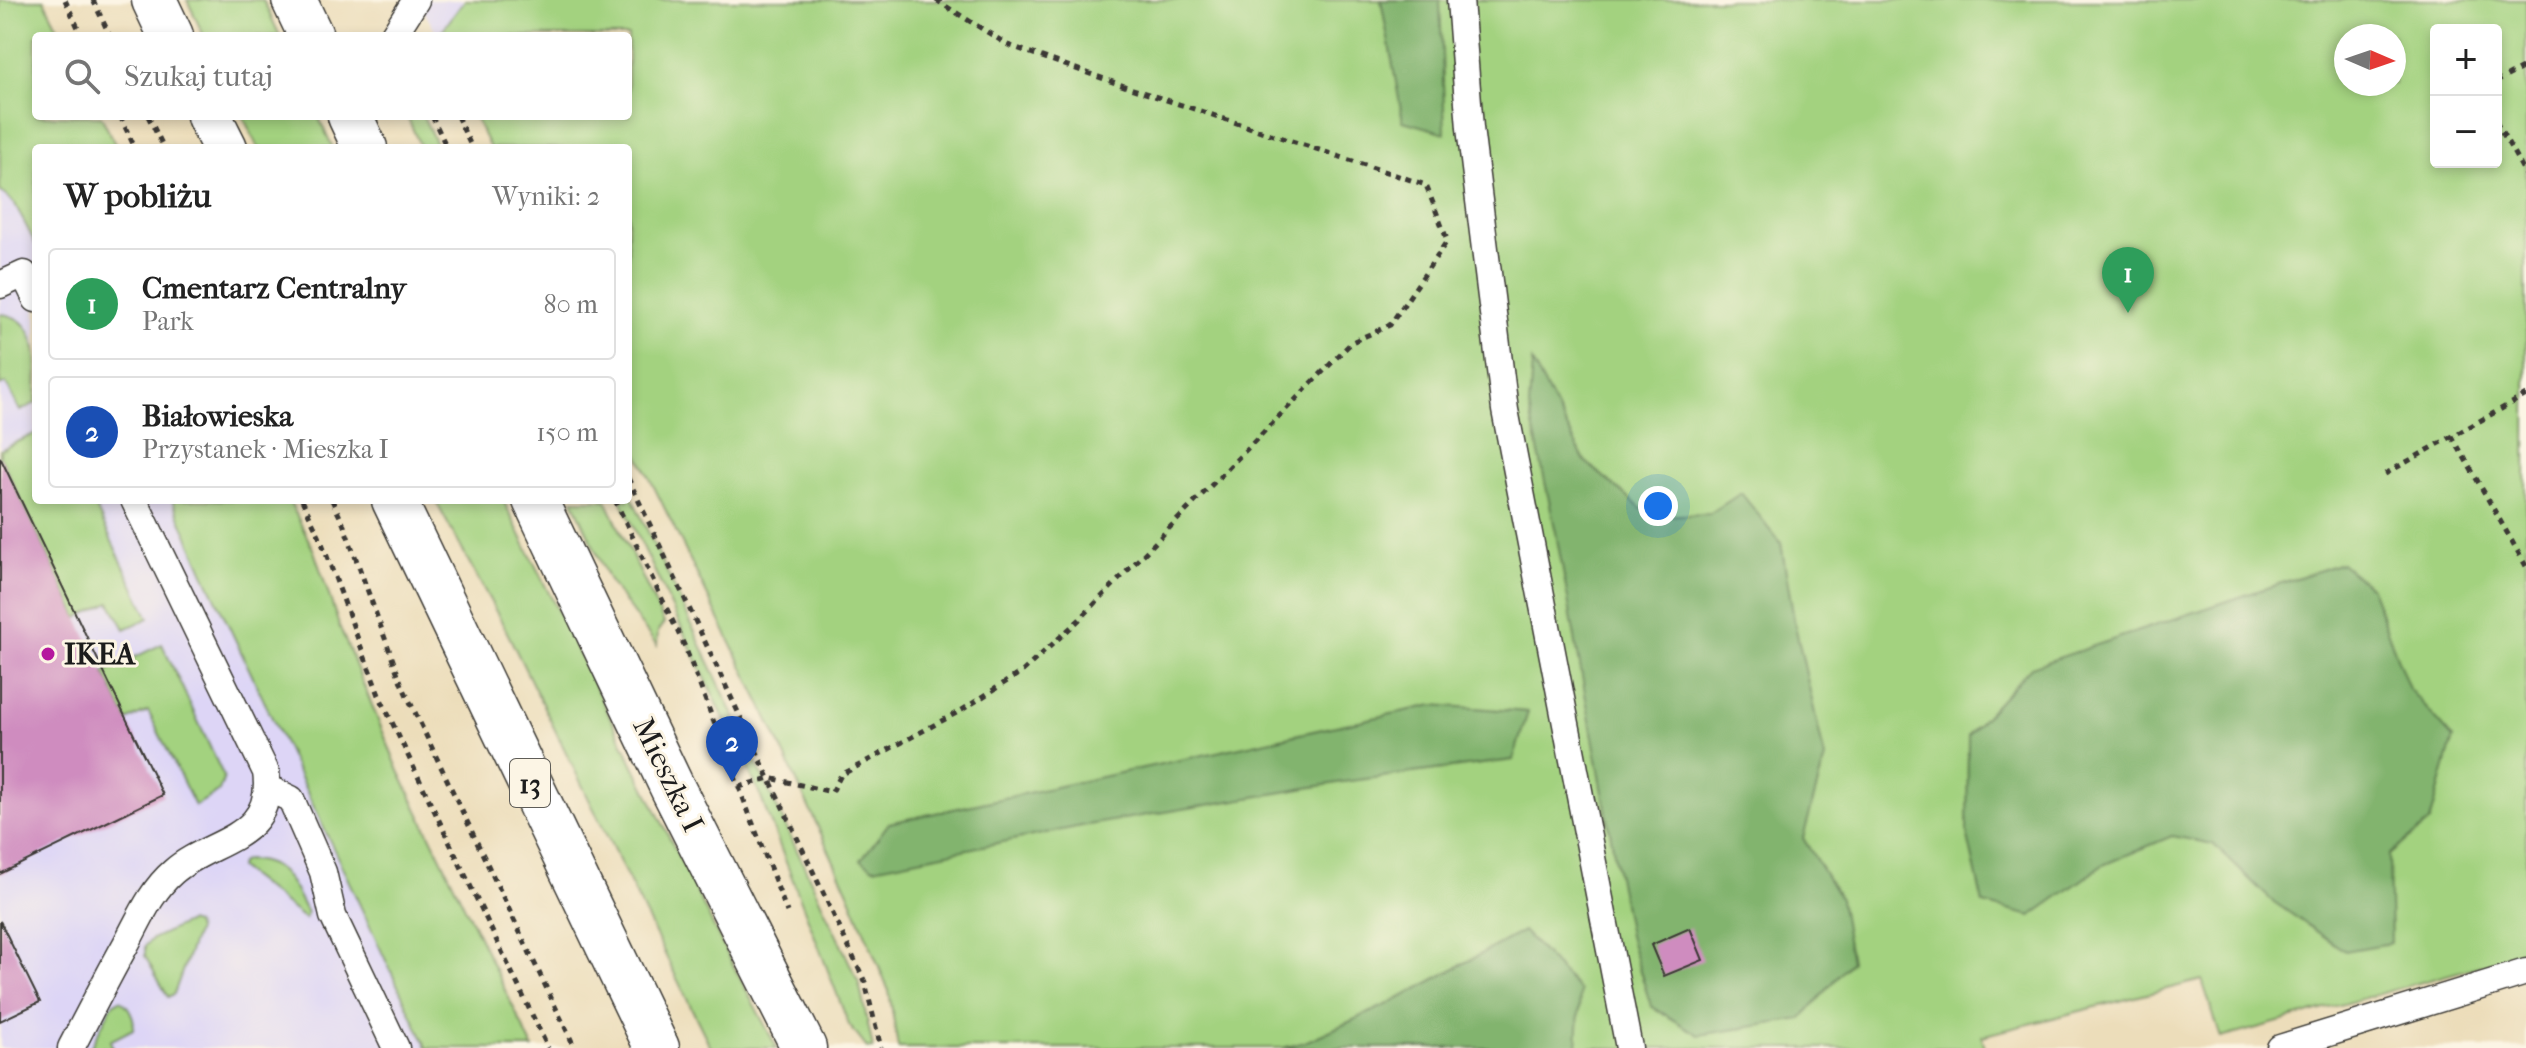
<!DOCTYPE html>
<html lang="pl">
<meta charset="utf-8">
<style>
body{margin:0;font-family:"IM FELL French Canon",serif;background:#f2f2f2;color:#222}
.controls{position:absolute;right:24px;top:24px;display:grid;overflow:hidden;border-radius:8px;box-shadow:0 4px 12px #0003}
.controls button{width:72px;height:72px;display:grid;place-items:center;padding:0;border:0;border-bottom:2px solid #e0e0e0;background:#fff;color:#222;font:40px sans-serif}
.compass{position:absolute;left:2334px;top:24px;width:72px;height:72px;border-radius:50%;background:#fff;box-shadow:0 4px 12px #0003;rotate:92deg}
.you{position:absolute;left:1658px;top:506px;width:28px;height:28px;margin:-20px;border:6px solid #fff;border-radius:50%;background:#1a73e8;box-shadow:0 0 0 12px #1a73e833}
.badge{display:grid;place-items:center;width:52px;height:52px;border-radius:50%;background:#7c3aed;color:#fff;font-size:26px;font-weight:700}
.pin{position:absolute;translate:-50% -66px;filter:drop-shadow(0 2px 4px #0008)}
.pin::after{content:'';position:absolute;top:42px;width:28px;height:24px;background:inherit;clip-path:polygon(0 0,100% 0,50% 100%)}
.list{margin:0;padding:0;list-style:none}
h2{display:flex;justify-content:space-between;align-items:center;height:104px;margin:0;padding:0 32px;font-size:34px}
h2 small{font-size:26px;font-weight:400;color:#767676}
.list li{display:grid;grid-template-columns:52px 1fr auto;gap:24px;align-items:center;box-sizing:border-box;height:112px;margin:0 16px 16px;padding:0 16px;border:2px solid #e0e0e0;border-radius:8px}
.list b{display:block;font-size:30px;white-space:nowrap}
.list p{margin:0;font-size:26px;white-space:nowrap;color:#767676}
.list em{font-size:26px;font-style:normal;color:#767676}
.icon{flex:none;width:44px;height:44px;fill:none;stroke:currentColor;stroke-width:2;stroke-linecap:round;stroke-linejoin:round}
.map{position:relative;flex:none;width:2526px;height:1048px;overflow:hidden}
.search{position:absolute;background:#fff;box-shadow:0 4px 12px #0003;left:32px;top:32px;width:600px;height:88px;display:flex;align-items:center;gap:20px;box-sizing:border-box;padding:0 28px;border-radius:8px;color:#767676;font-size:30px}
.panel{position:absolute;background:#fff;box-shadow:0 4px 12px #0003;left:32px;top:144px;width:600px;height:360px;border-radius:8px}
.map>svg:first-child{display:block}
.built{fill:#ddd5f6}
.green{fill:#a3d27f;stroke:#60774e;stroke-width:2;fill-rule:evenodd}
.forest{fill:#82b46e;stroke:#4f6845;stroke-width:2}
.building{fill:#cf8cbf}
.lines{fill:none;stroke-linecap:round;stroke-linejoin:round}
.service-casing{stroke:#3b3934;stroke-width:29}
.primary-casing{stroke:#3b3934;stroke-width:47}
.path{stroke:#3b3934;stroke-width:5;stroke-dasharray:6 6;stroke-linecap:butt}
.service{stroke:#fff;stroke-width:26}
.primary{stroke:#fff;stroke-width:44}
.poi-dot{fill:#b5179e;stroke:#fcf5e5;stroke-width:3}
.labels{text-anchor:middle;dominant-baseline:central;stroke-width:6;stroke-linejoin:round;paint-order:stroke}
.shield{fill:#fcf5e5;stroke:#5f5d58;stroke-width:2}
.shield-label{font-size:28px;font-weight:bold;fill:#1c1c1c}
.poi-label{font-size:30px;font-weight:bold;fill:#1c1c1c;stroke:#fcf5e5;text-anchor:start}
.street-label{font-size:30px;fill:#1c1c1c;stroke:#fcf5e5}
</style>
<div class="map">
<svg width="2526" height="1048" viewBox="0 0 2526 1048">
<rect width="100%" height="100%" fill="#fcf5e5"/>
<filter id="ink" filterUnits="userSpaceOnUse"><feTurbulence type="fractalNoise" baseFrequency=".0125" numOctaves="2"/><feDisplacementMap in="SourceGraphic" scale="16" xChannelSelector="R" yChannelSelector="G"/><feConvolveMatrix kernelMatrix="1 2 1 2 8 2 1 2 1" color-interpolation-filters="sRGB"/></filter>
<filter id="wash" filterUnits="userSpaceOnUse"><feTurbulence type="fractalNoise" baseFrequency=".006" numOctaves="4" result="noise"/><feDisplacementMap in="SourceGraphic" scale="32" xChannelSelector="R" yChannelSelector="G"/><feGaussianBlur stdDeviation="1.8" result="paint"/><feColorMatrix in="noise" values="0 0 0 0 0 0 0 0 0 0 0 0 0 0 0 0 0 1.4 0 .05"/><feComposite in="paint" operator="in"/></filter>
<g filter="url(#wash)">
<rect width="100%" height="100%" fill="#ecddba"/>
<g class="built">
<polygon points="418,0 465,0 438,36"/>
<polygon points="0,120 36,195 36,500 183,500 448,1048 0,1048"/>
</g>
<g class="green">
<polygon points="0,0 44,0 62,36 36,36 36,116 101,116 117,148 36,148 36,245 15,204 0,191"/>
<polygon points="187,0 263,0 280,36 204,36"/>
<path d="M 465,0 L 2526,0 L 2526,953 L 2221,1038 L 2202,980 L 1982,1036 L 1985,1048 L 898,1048 L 889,991 L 848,892 L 762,706 L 628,434 L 628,148 L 490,148 L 474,116 L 628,116 L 628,36 L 438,36 ZM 2436,30 L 2496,30 L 2496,162 L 2436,162 ZM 2346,36 L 2394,36 L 2394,84 L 2346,84 Z"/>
<polygon points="243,116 318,116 333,148 258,148"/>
<polygon points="407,116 423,116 438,148 421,148"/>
<path d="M 0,314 C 45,317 36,372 36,403 L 20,411 L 6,383 L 0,386 Z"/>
<polygon points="36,433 36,500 92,500 149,618 125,629 110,602 78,618 0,457 0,450"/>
<polygon points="628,489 859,983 873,1048 867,1048 849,1025 758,790 621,500 628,500"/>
<polygon points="172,500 289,500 314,551 340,628 399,771 533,1048 427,1048 203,571"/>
<polygon points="435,500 503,500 723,946 777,1048 711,1048 505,628"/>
<polygon points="573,500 606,500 664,623 658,631 657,646 609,581"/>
<polygon points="162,644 224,777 219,791 195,806 148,711 127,721 104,672"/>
<path d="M 245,860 C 283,860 291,882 307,913 L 305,919 L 239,868 L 240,863 Z"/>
<polygon points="188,922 195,924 197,930 174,994 168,997 145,956 145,946 152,939"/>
<path d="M 120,1000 C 129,1005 136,1019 133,1029 L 110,1041 L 113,1048 L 90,1048 L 113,1004 Z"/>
</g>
<g class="forest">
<polygon points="1381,0 1440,0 1445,133 1403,121"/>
<polygon points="1532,362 1585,461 1650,516 1709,514 1741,493 1781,543 1795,625 1825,758 1803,838 1840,899 1851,962 1801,1019 1699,1035 1651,1006 1629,936 1556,533 1529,407"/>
<polygon points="2341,563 2371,588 2409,689 2453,738 2430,822 2389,855 2391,943 2345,951 2271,900 2213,844 2172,836 2103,865 2031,916 1983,904 1967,833 1968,735 2031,667"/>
<polygon points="1433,705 1528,712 1513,760 1343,782 1082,826 874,868 861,860 889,823"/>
<polygon points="1523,931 1580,991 1577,1048 1283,1048 1305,1042 1395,1001"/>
</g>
<g id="blocks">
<g class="building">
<polygon points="0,457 163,795 0,874"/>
<polygon points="0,921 40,1002 0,1021"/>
<polygon points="1690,928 1703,960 1664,976 1651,945"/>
</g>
</g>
</g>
<g filter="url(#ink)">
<use href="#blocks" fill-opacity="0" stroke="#3b3934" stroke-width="2"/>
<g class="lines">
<g class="service-casing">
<g id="service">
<polyline points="1460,0 1470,128 1505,410 1629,1048"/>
<polyline points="393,36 416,0"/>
<polyline points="0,285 24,274 36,299"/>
<polyline points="268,788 291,799 323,872 333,916 396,1048"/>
<path d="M 71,1048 C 89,1013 107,978 126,944 C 140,918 151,891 173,872 C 210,839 276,840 266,772 L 134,500"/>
<polyline points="2280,1048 2526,972"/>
</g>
</g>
<g class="primary-casing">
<g id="primary">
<polyline points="154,0 171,36"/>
<polyline points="294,0 311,36"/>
<polyline points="209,116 225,148"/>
<polyline points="350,116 365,148"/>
<polyline points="394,500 657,1048"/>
<polyline points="535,500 672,787 804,1048"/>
</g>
</g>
<g class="path">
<polyline points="65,0 82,36"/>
<polyline points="93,0 110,36"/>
<polyline points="936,0 1008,45 1133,89 1426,185 1448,242"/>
<polyline points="2496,82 2526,66"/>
<polyline points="120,116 135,148"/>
<polyline points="148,116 164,148"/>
<polyline points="432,116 447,148"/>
<polyline points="457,116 472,148"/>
<polyline points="2496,121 2526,175"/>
<polyline points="2452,436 2526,566"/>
<polyline points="2385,474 2526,395"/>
<polyline points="628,478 865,982 881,1048"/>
<polyline points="302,500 319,535 379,695 548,1048"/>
<polyline points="332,500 343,523 402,685 575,1048"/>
<polyline points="615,500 685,647 787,912"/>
<polyline points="739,787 770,778 832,792 841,775 962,710 1023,671 1080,619 1352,342 1390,325 1447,241"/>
</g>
<use href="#service" class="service"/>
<use href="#primary" class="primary"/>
</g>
</g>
<circle class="poi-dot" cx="48" cy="654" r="8"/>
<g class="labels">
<rect class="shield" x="510" y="759" width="40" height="48" rx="6"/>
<g class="shield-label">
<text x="530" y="783">13</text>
</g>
<g class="poi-label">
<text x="64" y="654">IKEA</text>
</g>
<g class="street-label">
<text transform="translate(668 775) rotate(64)">Mieszka I</text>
</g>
</g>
</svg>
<div class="controls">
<button>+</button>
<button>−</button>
</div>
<svg class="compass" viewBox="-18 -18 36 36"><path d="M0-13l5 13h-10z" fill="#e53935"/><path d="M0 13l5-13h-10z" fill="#767676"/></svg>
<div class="you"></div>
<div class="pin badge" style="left:2128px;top:313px;background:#2e9e5b">1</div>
<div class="pin badge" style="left:732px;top:782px;background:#1a4fb4">2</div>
<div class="search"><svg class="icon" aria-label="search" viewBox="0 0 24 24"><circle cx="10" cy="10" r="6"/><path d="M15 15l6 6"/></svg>Szukaj tutaj</div>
<section class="panel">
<h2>W pobliżu<small>Wyniki: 2</small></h2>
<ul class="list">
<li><span class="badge" style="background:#2e9e5b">1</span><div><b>Cmentarz Centralny</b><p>Park</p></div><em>80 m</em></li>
<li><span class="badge" style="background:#1a4fb4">2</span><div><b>Białowieska</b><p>Przystanek · Mieszka I</p></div><em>150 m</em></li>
</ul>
</section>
</div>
